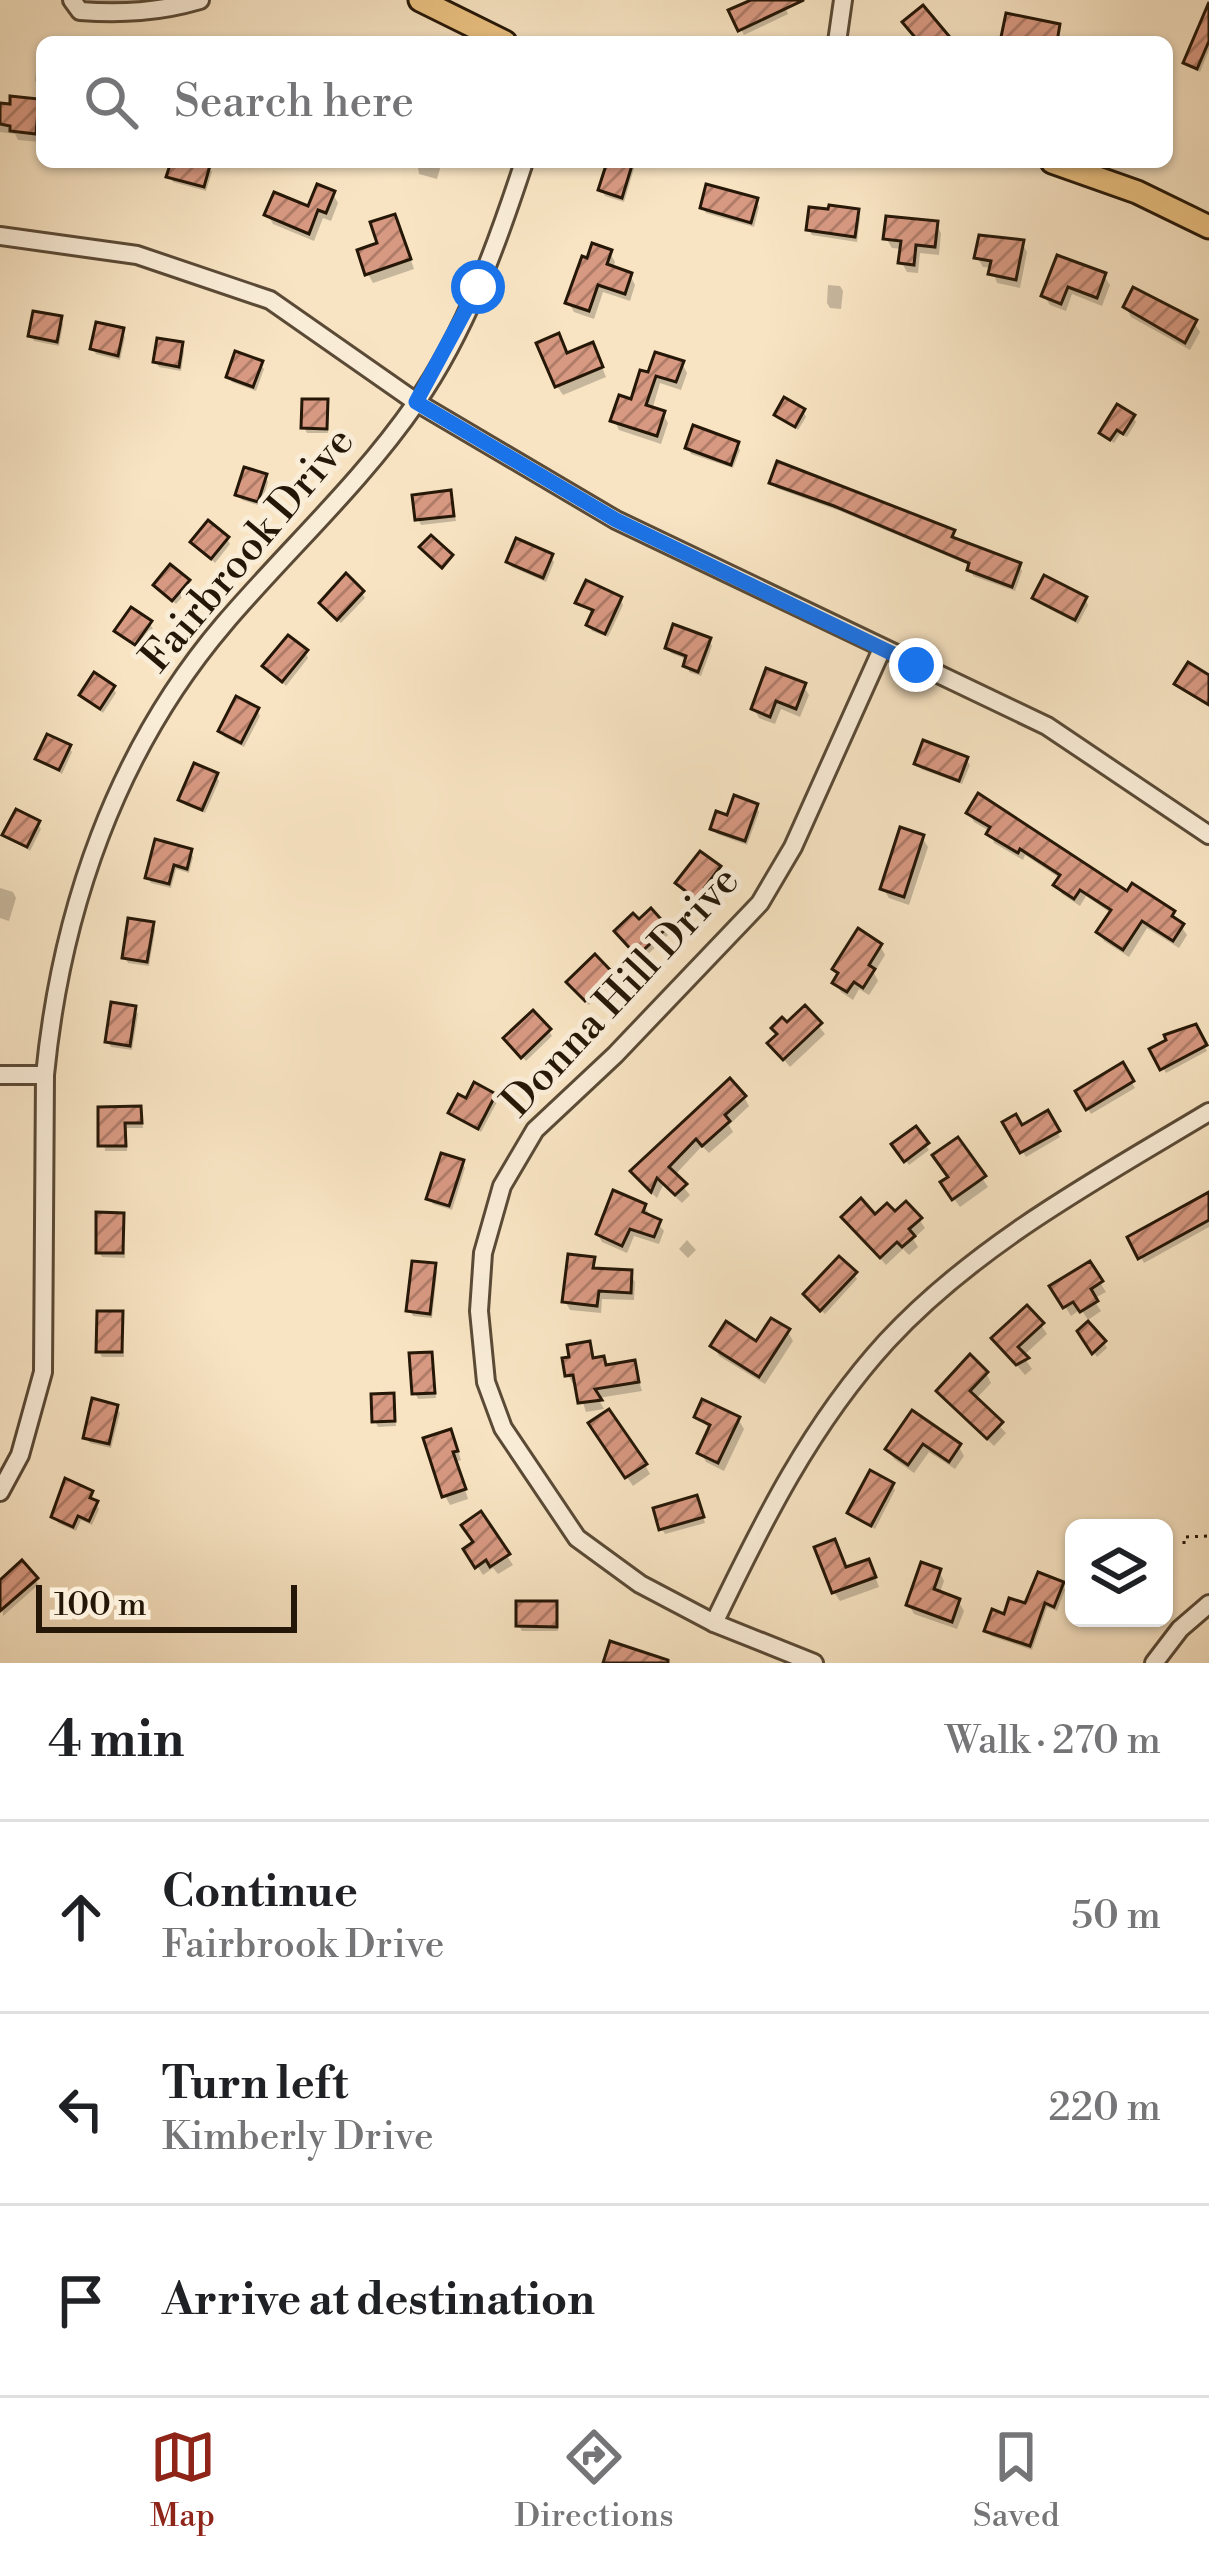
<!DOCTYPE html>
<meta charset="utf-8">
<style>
body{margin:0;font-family:"Libre Bodoni",serif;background:#f6f6f6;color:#202124}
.controls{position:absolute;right:36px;bottom:36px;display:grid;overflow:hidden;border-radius:18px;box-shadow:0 3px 9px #0004}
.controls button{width:108px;height:108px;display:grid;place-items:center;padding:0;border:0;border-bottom:3px solid #e0e0e0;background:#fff;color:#202124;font:60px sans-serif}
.scale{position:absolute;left:36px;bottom:30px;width:261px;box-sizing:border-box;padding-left:12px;border:6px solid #251707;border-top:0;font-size:33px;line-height:42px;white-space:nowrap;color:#251707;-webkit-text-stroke:9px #faedd8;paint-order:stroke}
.stop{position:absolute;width:36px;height:36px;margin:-27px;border:9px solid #1a73e8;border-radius:50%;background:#fff}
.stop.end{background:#1a73e8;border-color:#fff;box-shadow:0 3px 12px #0008}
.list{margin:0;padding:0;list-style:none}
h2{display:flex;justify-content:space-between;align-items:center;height:156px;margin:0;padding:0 48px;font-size:51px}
h2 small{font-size:39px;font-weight:400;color:#757577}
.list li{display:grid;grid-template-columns:78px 1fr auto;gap:36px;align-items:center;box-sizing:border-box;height:192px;padding:0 48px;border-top:3px solid #e0e0e0}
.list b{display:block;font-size:45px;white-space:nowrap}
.list p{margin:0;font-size:39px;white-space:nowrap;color:#757577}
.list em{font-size:39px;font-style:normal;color:#757577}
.icon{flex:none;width:66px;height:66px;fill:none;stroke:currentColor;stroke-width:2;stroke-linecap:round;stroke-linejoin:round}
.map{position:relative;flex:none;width:1209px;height:1663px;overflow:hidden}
.search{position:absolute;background:#fff;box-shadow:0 3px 9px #0004;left:36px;right:36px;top:36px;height:132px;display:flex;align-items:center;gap:30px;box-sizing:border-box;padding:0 42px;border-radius:18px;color:#757577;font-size:45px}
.sheet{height:732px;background:#fff}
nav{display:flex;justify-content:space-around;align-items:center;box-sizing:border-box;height:168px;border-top:3px solid #e0e0e0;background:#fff;font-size:33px;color:#757577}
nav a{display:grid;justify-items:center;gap:6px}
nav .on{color:#8f2418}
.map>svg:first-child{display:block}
.shadow{fill:#0003}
.building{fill:url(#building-hatch);stroke:#251707;stroke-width:3}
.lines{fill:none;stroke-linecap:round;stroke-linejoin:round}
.minor-casing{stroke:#5a4a36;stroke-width:22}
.major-casing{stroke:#251707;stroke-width:27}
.path{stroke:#251707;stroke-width:3;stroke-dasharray:3 6;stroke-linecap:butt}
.minor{stroke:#faedd8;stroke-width:16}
.major{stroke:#ecc282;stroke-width:21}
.route{stroke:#1a73e8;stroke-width:15}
.labels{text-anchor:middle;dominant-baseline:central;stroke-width:10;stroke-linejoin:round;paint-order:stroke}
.street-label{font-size:42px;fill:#251707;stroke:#faedd8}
</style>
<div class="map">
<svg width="1209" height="1663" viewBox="0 0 1209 1663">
<defs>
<pattern id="building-hatch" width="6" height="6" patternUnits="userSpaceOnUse" patternTransform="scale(3)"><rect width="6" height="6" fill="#d89982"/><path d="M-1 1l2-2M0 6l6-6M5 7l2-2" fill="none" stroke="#af7c68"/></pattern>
</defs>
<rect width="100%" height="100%" fill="#f8e4c3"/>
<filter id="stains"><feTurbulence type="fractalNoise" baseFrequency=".00167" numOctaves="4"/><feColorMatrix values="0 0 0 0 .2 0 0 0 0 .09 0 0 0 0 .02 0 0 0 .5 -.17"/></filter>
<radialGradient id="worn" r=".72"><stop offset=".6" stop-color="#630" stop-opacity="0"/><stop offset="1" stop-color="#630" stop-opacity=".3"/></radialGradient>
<g class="shadow">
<polygon points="86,0 162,0 163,9 97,11"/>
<polygon points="757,0 782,0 788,14 744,35 732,12"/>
<polygon points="1209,30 1209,50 1200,72 1186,63"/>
<polygon points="38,51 42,51 42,87 35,81"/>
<polygon points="38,102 42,110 40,142 18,140 15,134 0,132 0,106"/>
<polygon points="174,162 208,166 212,172 206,191 173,182 170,176"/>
<polygon points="417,162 442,162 437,179 419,174"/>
<polygon points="610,162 636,162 624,202 605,196 602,190"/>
<polygon points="333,194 338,203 331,221 323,218 314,241 273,224 268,215 310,210"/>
<polygon points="756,201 759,207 754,227 706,213 703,208"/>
<polygon points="857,212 860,218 857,242 812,235 809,230"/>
<polygon points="936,224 941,233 939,255 920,253 918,273 907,272 902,263 903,249 892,248 886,238"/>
<polygon points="399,226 414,269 373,283 368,274 381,245"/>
<polygon points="1022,243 1027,252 1020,288 997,283 992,268 983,267 977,257"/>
<polygon points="610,253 615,262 613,269 630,275 635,285 630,301 603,292 594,319 574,312 569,303"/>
<polygon points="1059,259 1104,276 1110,285 1102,306 1072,294 1066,311 1050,305 1044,296"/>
<polygon points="828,285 840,286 843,291 841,309 830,308 827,303"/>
<polygon points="1126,307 1194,323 1200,332 1190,350 1131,317"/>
<polygon points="60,319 63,324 59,346 34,341 31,336"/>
<polygon points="122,331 125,337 120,360 96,354 93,349"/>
<polygon points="181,345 184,351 181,371 159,367 156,362"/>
<polygon points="597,355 606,377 563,395 557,386 567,356"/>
<polygon points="682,363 687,373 681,390 660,383 652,410 663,414 668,423 661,444 619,430 614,420 633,402 642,374"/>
<polygon points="260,364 264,369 256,391 232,382 229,377"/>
<polygon points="326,402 328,433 307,433 304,427"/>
<polygon points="803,411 806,417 798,430 777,415"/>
<polygon points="1133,417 1136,422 1127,437 1120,434 1114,443 1106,438 1103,433"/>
<polygon points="737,444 740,450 733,468 691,454 688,448"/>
<polygon points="265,476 268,482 261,506 242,500 238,495"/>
<polygon points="772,483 953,532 955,542 1019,565 1022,571 1015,591 973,576 971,566 840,511 776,488"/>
<polygon points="450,494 456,521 421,525 418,519"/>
<polygon points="227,539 230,544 215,563 193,543"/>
<polygon points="551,557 554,562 546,582 512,567 509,562"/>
<polygon points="188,582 191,587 176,604 160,591"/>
<polygon points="362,593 365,598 341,623 325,608"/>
<polygon points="1035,598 1085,599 1088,605 1078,624 1038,603"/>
<polygon points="620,599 623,605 608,637 592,631 589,625 594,614 579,602"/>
<polygon points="149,623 153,629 139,649 118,631"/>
<polygon points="709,640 712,646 701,676 689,672 688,660 671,653 668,648"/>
<polygon points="305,652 308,658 286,686 266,667"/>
<polygon points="803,685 809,695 800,717 781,709 775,724 759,718 754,709"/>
<polygon points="113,688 116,693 103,713 82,696"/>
<polygon points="257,710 260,716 244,747 224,737 221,731"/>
<polygon points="69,747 72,752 62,774 38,759"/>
<polygon points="966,759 970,765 962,784 921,769 918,763"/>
<polygon points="215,775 219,781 205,813 185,805 182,799"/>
<polygon points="756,806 759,812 747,845 717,834 713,828"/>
<polygon points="969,813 1128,895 1172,913 1187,935 1179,948 1147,928 1129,957 1104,941 1099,932 1112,914 1086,896 1080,906 1062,894 1056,885 1061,879 1025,855 1023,860 994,843 991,832 974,822"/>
<polygon points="38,824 41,829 30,851 6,835"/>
<polygon points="922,837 928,847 909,905 889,898 883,889"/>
<polygon points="190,851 193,857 189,873 176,869 171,888 151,883 148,877"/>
<polygon points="718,868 721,874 699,903 678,884"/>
<polygon points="0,888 13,892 16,898 9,921 0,918"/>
<polygon points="651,913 669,934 642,960 621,937"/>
<polygon points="152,925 155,930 149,966 128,963 125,957"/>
<polygon points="880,946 885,955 874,973 878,981 869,995 859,989 853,1000 841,992 836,983 839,976 836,970"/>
<polygon points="611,975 615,981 589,1005 573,988"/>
<polygon points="134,1009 138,1014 132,1050 111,1047 108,1041"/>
<polygon points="805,1009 825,1034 790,1067 771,1044"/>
<polygon points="1194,1027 1207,1051 1166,1073 1153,1050"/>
<polygon points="549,1031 552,1036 526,1061 510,1044"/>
<polygon points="1122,1067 1135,1088 1091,1114 1079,1092"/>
<polygon points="494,1096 497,1102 481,1132 452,1113 467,1102"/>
<polygon points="744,1097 749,1106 729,1125 733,1132 709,1153 702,1146 674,1176 690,1195 682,1203 663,1185 657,1198 639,1181 633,1172"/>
<polygon points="140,1109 143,1128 127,1128 127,1151 105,1151 101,1110"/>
<polygon points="1047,1114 1060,1137 1026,1157 1006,1123 1021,1130"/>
<polygon points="915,1130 929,1150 909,1165 895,1145"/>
<polygon points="957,1141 988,1187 960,1207 949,1192"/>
<polygon points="462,1162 465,1168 452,1210 433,1204 430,1198"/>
<polygon points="1209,1195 1209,1227 1144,1263 1131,1238"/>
<polygon points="644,1207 664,1231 659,1244 634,1236 627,1253 602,1242 597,1233"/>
<polygon points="122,1216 125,1258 102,1257 99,1252"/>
<polygon points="895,1216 919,1219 925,1228 913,1239 918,1247 909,1255 903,1249 886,1265 845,1217"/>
<polygon points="687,1240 696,1250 688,1258 679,1249"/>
<polygon points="593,1260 597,1272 630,1273 635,1282 634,1300 602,1299 601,1313 570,1310 565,1301"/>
<polygon points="1089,1265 1106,1292 1093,1299 1101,1311 1088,1320 1081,1309 1071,1316 1053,1287"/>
<polygon points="434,1266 437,1272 432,1318 413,1316 410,1310"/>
<polygon points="854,1274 857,1279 825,1314 810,1300"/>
<polygon points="121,1314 124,1357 102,1357 99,1351"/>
<polygon points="1041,1325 1047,1334 1023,1356 1032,1369 1025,1375 994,1338"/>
<polygon points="1081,1331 1104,1343 1107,1348 1097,1357"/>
<polygon points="788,1332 793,1341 765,1384 719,1356 714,1346 757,1345"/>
<polygon points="589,1344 595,1360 603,1359 608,1368 634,1364 642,1391 598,1398 604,1409 586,1412 577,1384 573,1384 568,1375 572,1359"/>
<polygon points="431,1355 436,1398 418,1399 415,1393"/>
<polygon points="986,1373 991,1383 975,1400 1006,1433 994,1446 939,1391"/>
<polygon points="392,1396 396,1426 378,1427 375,1421"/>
<polygon points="116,1407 120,1413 111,1448 90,1443 86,1438"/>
<polygon points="913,1414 959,1447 964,1456 955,1469 929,1452 914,1473 894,1459 888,1449"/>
<polygon points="697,1417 738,1419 744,1429 724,1471 706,1462 701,1453 711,1430"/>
<polygon points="597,1433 645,1465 650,1474 633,1486"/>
<polygon points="455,1442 461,1460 456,1462 468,1499 450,1505 445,1496"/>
<polygon points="892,1485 895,1490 875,1529 854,1518 851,1513"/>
<polygon points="90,1493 99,1509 92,1525 81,1520 76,1531 58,1523 55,1517"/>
<polygon points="699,1504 705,1523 665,1534 662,1529"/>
<polygon points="480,1515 513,1565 498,1574 493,1568 483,1575 467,1550 476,1544"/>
<polygon points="846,1570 873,1571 879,1587 840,1601 834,1592"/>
<polygon points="939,1571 944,1581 939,1595 958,1601 964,1611 957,1629 914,1614 909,1605"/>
<polygon points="35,1579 38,1585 3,1616 0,1584"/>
<polygon points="1062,1585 1065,1590 1057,1611 1047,1607 1032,1650 991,1636 987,1631"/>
<polygon points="555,1604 558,1631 522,1631 519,1626"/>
</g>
<g class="building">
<polygon points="751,0 804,0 738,31 728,10"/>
<polygon points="1209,2 1209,41 1197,69 1183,63"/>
<polygon points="923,5 954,42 919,42 902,22"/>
<polygon points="1006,13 1060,24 1057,42 1000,42"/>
<polygon points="10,96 39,99 36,134 10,131 10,126 0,124 0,103 10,104"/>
<polygon points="171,162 211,162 204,187 166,177"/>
<polygon points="607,162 633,162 622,198 598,190"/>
<polygon points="317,184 335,191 326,213 318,210 309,234 264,215 274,192 308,206"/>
<polygon points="706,184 758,198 751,223 700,208"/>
<polygon points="829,205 859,209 855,237 806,230 809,207 828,209"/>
<polygon points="395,214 411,259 365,275 357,250 377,243 370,222"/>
<polygon points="886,216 938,221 935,247 916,245 914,265 898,263 901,241 883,239"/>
<polygon points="979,235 1024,240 1016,280 988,274 991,261 974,258"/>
<polygon points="592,243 612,250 607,264 632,273 625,294 598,285 589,311 565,303 582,256 587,258"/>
<polygon points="1057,255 1106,273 1097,298 1068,287 1061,304 1041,296"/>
<polygon points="1133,287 1197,320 1185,343 1123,307"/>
<polygon points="33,311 62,316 57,342 28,336"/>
<polygon points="96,322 124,328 118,356 90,349"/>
<polygon points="559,333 567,353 593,342 603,367 555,387 536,343"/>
<polygon points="157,338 183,342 179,367 153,362"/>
<polygon points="235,351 263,361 253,387 226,377"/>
<polygon points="655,352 684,361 676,382 656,376 646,405 665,411 657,436 610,421 619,395 631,399 640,370 648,372"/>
<polygon points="784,397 805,409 795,427 774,415"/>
<polygon points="302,399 328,399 327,429 301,428"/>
<polygon points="1117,404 1135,415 1123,434 1117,430 1110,440 1099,433"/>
<polygon points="693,425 739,442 731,465 685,448"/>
<polygon points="777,461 955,530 952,537 1021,563 1012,587 967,570 969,563 834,506 769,483"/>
<polygon points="244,467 267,474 258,502 235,495"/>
<polygon points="451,490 454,516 415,520 412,495"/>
<polygon points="208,520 229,537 211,559 190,542"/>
<polygon points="431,535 453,555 442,568 419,547"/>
<polygon points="516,538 553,554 543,578 506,562"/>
<polygon points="170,564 190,580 172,601 153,585"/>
<polygon points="346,573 364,591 337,620 319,603"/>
<polygon points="1044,575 1087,597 1075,620 1032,598"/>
<polygon points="586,580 622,597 605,634 586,625 593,610 575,603"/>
<polygon points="131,607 152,621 135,645 114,631"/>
<polygon points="673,624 711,638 698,672 683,666 686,656 665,648"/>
<polygon points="288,635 308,650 282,682 262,666"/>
<polygon points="1188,662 1209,675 1209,705 1174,684"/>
<polygon points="766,668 806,683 796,709 776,701 770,717 751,709"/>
<polygon points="94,672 115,686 100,709 79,695"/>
<polygon points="236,696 259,708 241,743 218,731"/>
<polygon points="47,734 71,745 59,770 35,759"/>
<polygon points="923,740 968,757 959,781 914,764"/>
<polygon points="194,763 218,773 202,810 178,800"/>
<polygon points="978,793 1127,891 1132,883 1175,911 1172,916 1184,924 1173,941 1142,921 1123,950 1096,932 1111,910 1080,890 1074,899 1053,885 1060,875 1020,849 1018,853 986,834 990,827 966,813"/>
<polygon points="734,795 758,804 745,841 710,829 716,811 727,815"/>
<polygon points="16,809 40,821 27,847 2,835"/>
<polygon points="900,827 924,835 904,897 880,889"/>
<polygon points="155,839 192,849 187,869 174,865 169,884 145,878"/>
<polygon points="700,851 721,866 696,899 675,883"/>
<polygon points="651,908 668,927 637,956 614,931 633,913 639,919"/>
<polygon points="128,918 154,922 147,962 122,958"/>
<polygon points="858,928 882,944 869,965 875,969 863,988 854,982 847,992 832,983 838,973 832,969"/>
<polygon points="595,954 614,974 585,1001 566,982"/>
<polygon points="111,1002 136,1006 130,1046 105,1042"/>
<polygon points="805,1005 822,1023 783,1060 767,1043 777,1034 771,1028 782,1017 787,1022"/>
<polygon points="533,1010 551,1029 521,1058 503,1038"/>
<polygon points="1196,1024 1207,1045 1160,1070 1149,1049 1166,1040 1164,1035"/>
<polygon points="1123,1062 1134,1081 1086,1110 1075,1091"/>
<polygon points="730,1078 746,1096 725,1115 730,1121 702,1146 696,1139 669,1167 687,1184 675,1195 657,1178 651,1192 630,1171"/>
<polygon points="474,1082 496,1094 478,1129 448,1113 458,1094 466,1098"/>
<polygon points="141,1106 142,1123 125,1123 126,1146 98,1146 98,1107"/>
<polygon points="1048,1110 1060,1131 1020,1153 1002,1122 1016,1114 1022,1125"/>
<polygon points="916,1126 929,1143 904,1162 891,1144"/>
<polygon points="958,1137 986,1176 952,1200 940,1182 948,1177 932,1155"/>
<polygon points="441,1153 464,1160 449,1206 426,1199"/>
<polygon points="613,1190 646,1204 643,1212 661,1220 654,1237 630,1229 622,1246 596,1234"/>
<polygon points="1209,1192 1209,1220 1138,1259 1127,1237"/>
<polygon points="861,1198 875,1214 887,1203 895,1211 906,1201 922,1218 909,1229 915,1236 902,1247 897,1242 880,1258 841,1217"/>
<polygon points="96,1212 124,1213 123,1253 96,1253"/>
<polygon points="568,1254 595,1257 593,1268 632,1270 631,1293 599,1291 597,1306 562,1302"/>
<polygon points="839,1256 857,1272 820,1311 803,1294"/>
<polygon points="412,1261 436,1263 430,1314 406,1311"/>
<polygon points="1090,1261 1103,1281 1091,1289 1098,1301 1080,1312 1073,1302 1063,1308 1049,1286"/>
<polygon points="1027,1305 1044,1323 1018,1347 1029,1358 1016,1365 991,1338"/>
<polygon points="97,1311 123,1311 122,1352 96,1352"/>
<polygon points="771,1318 790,1329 759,1377 710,1346 726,1321 756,1341"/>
<polygon points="1088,1321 1106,1341 1092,1354 1077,1331"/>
<polygon points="590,1341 593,1358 604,1356 606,1365 635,1360 639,1382 595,1389 602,1400 578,1403 573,1375 565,1376 562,1358 569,1357 567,1345"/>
<polygon points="432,1352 435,1393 412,1394 409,1353"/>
<polygon points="970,1354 988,1372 970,1391 1003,1422 987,1439 936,1391"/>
<polygon points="394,1393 395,1421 372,1422 371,1394"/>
<polygon points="92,1398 118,1405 109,1444 83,1438"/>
<polygon points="702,1399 740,1417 718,1463 697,1453 710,1425 694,1417"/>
<polygon points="609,1409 647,1464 625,1478 588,1423"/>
<polygon points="912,1410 961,1444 949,1462 923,1444 908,1465 885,1449"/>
<polygon points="451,1429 458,1451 453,1452 466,1489 442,1497 423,1438"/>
<polygon points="870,1470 894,1483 871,1526 847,1513"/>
<polygon points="65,1478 93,1491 90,1498 98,1501 89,1521 78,1516 73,1527 51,1517"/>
<polygon points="697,1495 704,1517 659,1530 653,1508"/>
<polygon points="481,1511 510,1554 490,1567 486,1560 475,1568 463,1549 473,1542 461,1525"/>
<polygon points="835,1539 846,1567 869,1559 876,1577 832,1593 814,1547"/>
<polygon points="22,1560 38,1578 0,1611 0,1580"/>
<polygon points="921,1562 941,1569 934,1589 960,1599 952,1622 906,1605"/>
<polygon points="1038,1572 1064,1582 1054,1607 1045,1603 1030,1646 984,1631 992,1609 1004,1614 1009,1598 1025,1603"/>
<polygon points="516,1601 557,1601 557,1627 516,1626"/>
<polygon points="610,1641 668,1660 668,1663 603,1663"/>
</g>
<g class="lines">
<g class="minor-casing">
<g id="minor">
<path d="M 72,0 L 80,11 C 122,14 159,12 200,0"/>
<polyline points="837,42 843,0"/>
<polyline points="0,236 137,255 270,300 416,402 616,520 1047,726 1209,835"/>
<polyline points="0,1075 45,1075"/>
<path d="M 0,1492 L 20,1455 L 43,1372 L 45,1075 C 61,911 116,751 224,624 C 288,549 360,484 416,403 C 466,331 497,244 524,162"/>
<path d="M 714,1623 C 762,1523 811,1424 887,1341 C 977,1244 1096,1180 1209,1112"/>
<polyline points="814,1663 714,1623 640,1584 577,1538 503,1428 486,1382 479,1311 483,1253 502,1186 535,1130 615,1055 760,903 793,847 882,649"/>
<polyline points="1154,1663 1180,1629 1209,1604"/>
</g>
</g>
<g class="major-casing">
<g id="major">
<polyline points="420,0 505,42"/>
<polyline points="1052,162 1137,192 1209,227"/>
</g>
</g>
<polyline class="path" points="1184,1544 1184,1537 1209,1536"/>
<use href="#minor" class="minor"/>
<use href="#major" class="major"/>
</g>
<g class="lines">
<polyline class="route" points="478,287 416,402 616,520 916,665"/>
</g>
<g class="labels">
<g class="street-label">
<text transform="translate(248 550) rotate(-50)">Fairbrook Drive</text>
<text transform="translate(621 992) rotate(-47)">Donna Hill Drive</text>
</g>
</g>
<rect width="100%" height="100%" filter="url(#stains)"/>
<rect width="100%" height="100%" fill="url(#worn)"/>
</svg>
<div class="controls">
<button><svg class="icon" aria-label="layers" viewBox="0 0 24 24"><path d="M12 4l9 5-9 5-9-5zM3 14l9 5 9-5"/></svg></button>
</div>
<div class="scale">100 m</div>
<div class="stop" style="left:478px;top:287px"></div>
<div class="stop end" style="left:916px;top:665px"></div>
<div class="search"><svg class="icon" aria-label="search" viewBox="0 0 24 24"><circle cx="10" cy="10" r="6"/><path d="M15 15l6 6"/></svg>Search here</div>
</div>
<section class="sheet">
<h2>4 min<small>Walk · 270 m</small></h2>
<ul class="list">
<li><svg class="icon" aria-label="ahead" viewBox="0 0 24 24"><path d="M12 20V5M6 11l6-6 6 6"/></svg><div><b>Continue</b><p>Fairbrook Drive</p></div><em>50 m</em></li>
<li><svg class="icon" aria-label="left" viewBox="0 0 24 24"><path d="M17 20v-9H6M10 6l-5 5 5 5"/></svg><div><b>Turn left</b><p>Kimberly Drive</p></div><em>220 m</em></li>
<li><svg class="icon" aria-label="arrive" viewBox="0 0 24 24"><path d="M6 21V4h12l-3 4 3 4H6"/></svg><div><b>Arrive at destination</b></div></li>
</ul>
</section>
<nav>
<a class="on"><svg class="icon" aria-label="map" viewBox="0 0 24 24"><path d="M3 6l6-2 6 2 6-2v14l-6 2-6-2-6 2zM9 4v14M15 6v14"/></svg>Map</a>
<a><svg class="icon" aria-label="directions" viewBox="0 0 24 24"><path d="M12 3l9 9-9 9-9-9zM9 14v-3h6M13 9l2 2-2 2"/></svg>Directions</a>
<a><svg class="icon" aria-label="saved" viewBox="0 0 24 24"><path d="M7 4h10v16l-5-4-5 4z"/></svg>Saved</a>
</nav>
